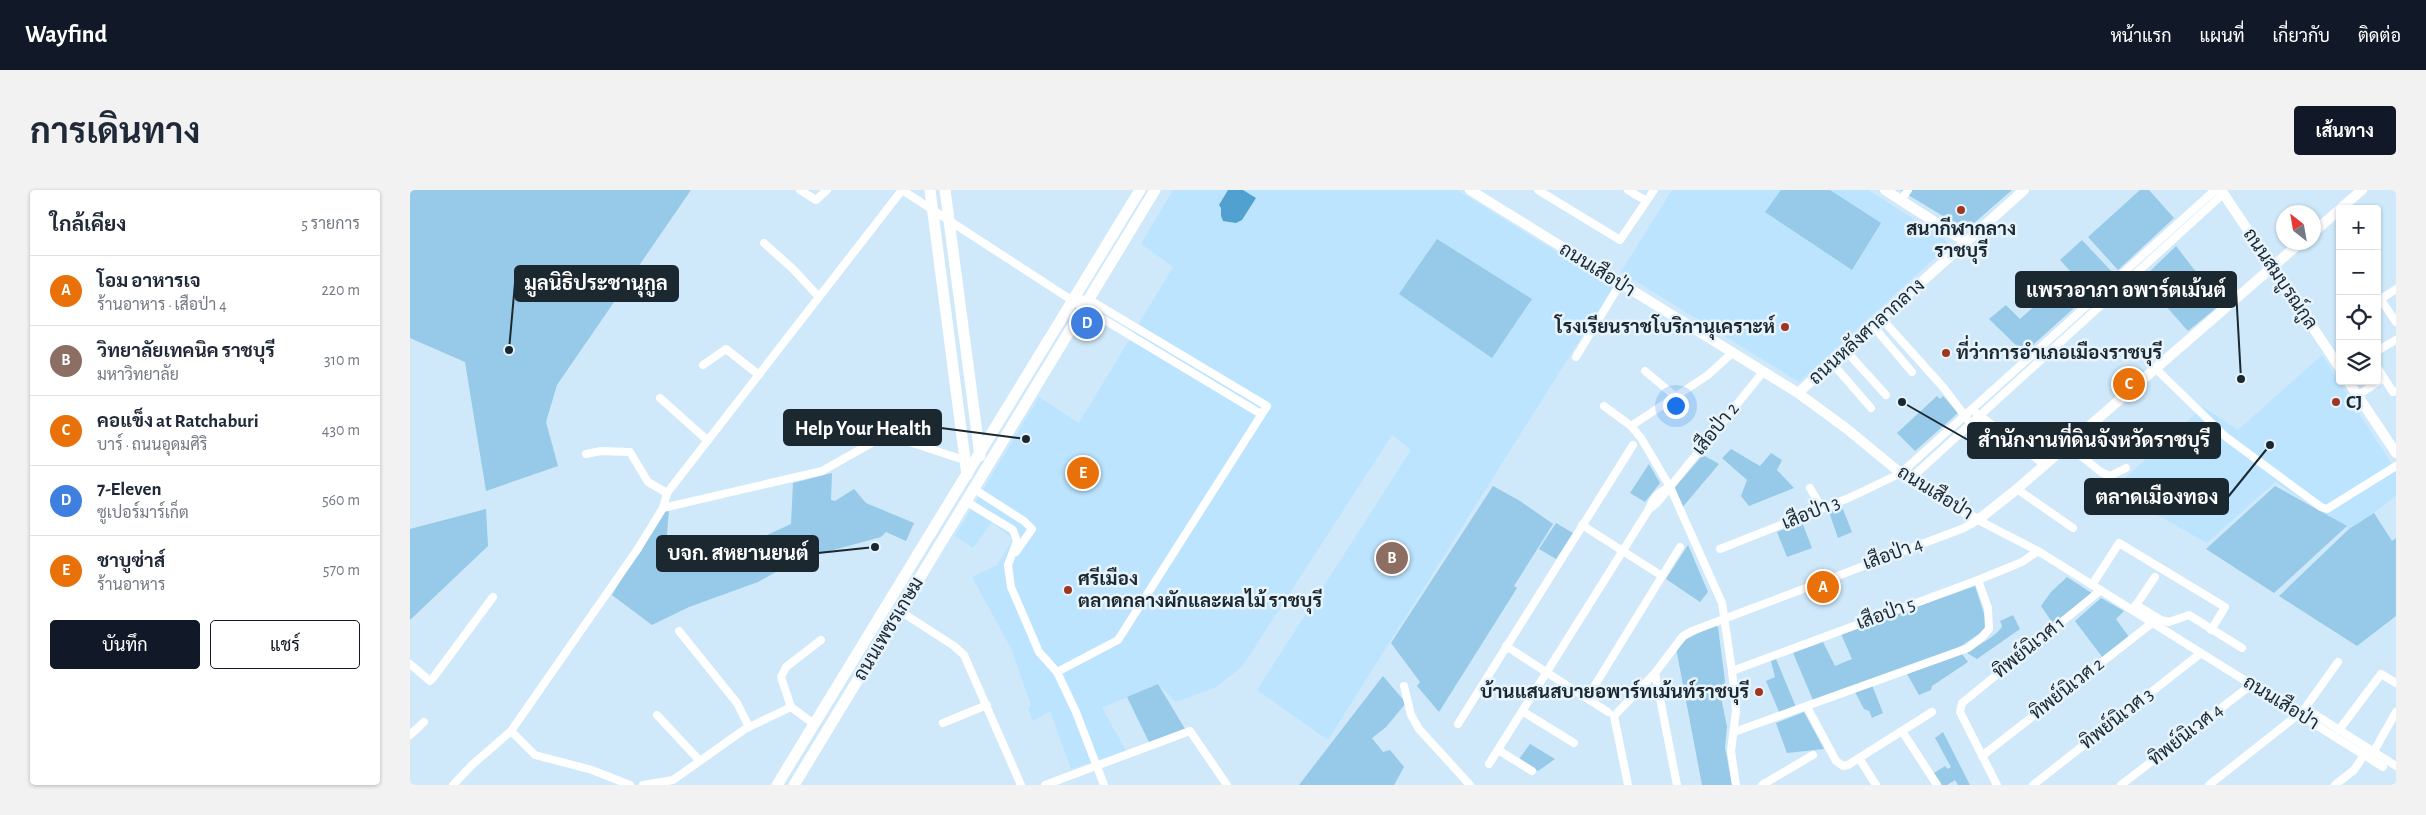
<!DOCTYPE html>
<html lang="th">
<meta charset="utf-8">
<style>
body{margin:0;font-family:"Alegreya Sans",Sarabun,sans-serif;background:#f2f2f3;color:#1f2937}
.controls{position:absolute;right:15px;top:15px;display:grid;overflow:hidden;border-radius:5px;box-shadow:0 1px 4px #0004}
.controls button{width:45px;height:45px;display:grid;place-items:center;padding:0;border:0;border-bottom:1px solid #e0e1e3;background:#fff;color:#1f2937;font:25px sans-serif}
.compass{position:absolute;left:1866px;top:15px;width:45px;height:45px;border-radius:50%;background:#fff;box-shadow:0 1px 4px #0004;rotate:329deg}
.you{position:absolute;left:1265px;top:215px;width:18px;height:18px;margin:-12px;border:4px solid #fff;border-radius:50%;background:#1a73e8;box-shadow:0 0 0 8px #1a73e833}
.badge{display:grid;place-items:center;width:32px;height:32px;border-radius:50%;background:#111827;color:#fff;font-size:16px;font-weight:700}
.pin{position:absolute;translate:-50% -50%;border:2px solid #fff;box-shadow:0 1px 5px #0006}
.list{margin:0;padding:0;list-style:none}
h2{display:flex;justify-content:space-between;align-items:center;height:65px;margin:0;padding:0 20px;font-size:21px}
h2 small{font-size:16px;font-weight:400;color:#747a83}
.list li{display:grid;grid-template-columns:32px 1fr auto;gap:15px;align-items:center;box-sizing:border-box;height:70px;padding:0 20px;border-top:1px solid #e0e1e3}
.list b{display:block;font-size:19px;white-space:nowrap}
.list p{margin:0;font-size:16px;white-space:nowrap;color:#747a83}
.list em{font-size:16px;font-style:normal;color:#747a83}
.actions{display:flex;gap:10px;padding:15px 20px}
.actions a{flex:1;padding:11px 0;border:1px solid #111827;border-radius:5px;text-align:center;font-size:18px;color:#111827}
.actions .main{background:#111827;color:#fff}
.icon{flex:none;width:28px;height:28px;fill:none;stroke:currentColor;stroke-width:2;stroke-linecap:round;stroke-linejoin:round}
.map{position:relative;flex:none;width:1986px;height:595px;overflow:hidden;border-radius:5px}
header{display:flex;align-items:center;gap:30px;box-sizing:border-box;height:70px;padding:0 25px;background:#111827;color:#fff}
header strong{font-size:24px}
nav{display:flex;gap:28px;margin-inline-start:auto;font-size:18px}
.intro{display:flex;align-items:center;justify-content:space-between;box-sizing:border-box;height:120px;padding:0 30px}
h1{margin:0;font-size:35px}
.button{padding:12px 22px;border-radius:5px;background:#111827;color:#fff;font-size:18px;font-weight:700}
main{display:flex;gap:30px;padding:0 30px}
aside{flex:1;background:#fff;border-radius:5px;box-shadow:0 1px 4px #0004}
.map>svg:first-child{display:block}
.built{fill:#bce4fe}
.green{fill:#97c9e8}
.water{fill:#50a1cf}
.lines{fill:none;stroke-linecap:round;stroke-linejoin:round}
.minor{stroke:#fff;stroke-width:8}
.tertiary{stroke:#fff;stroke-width:10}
.secondary{stroke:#fff;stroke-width:11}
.poi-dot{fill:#9f361f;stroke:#e7f4fd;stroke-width:2}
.labels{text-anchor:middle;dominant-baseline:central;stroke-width:5;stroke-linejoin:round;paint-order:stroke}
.poi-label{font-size:19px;font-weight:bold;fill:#1b2830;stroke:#e7f4fd;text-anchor:start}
.street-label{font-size:19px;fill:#1b2830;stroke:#e7f4fd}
.leader{fill:none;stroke:#1b2830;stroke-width:2}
.callout-dot{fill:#1b2830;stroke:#e7f4fd;stroke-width:2}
.callout{fill:#1b2830;stroke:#1b2830;stroke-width:2}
.callout-label{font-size:20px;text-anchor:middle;font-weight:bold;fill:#fff}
</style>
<header>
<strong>Wayfind</strong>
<nav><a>หน้าแรก</a><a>แผนที่</a><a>เกี่ยวกับ</a><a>ติดต่อ</a></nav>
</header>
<div class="intro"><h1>การเดินทาง</h1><a class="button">เส้นทาง</a></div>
<main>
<aside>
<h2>ใกล้เคียง<small>5 รายการ</small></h2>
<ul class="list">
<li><span class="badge" style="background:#e8710a">A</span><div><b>โอม อาหารเจ</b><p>ร้านอาหาร · เสือป่า 4</p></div><em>220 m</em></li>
<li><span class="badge" style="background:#8d6e63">B</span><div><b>วิทยาลัยเทคนิค ราชบุรี</b><p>มหาวิทยาลัย</p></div><em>310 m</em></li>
<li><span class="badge" style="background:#e8710a">C</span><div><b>คอแข็ง at Ratchaburi</b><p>บาร์ · ถนนอุดมศิริ</p></div><em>430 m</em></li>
<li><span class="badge" style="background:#3f7fe0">D</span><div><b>7-Eleven</b><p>ซูเปอร์มาร์เก็ต</p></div><em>560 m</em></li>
<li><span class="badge" style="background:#e8710a">E</span><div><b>ชาบูซ่าส์</b><p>ร้านอาหาร</p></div><em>570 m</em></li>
</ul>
<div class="actions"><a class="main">บันทึก</a><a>แชร์</a></div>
</aside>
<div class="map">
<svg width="1986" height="595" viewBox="0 0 1986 595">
<rect width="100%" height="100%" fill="#cfe9fa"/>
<g class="built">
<polygon points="763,0 1047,0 1203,97 918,550 847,500 1001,260 982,245 832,477 806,497 766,512 748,494 692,518 716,561 661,579 640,521 623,531 618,518 621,516 602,460 562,387 587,375 603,349 582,332 563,358 545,346 629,207 669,233 763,77 731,54"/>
<polygon points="1262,0 1458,0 1534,48 1538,53 1537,57 1389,192 1211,82"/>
<polygon points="1912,165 1986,281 1986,306 1964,323 1939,339 1865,292 1797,353 1712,305 1714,289 1793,217 1828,240"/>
</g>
<g class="green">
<polygon points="0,0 281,0 147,195 136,232 148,276 76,301 55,172 0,148"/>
<polygon points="1371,0 1420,0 1471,33 1442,80 1355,22"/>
<polygon points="1490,0 1602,0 1556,40"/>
<polygon points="1730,0 1739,0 1764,28 1708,80 1678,47"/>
<polygon points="1027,49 1122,109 1082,168 989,104"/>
<polygon points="1672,50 1703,83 1614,163 1579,129 1596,115 1610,129 1662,83 1650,70"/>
<polygon points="1766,56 1811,114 1778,141 1732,89"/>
<polygon points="1527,206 1530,209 1533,206 1548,223 1505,261 1487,243"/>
<polygon points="1321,259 1350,276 1361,263 1372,270 1367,280 1384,298 1339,316 1331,306 1337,290 1312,268"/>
<polygon points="1293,265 1309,274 1271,319 1265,297"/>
<polygon points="1239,274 1250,293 1235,312 1220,303"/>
<polygon points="422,283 421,310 425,311 444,299 456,313 504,333 496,351 476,342 471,347 387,370 348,392 279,417 242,435 202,405 253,321 259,319 254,382 311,366 381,334 383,293"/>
<polygon points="1083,296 1110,311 1143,334 1104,396 1107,398 1029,522 1007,496 1010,492 981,453"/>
<polygon points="1865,296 1937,336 1864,403 1796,359"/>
<polygon points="1432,317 1442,342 1428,348 1419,322"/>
<polygon points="76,319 78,356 0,430 0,339"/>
<polygon points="1964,323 1982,351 1986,348 1986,426 1947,456 1869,406 1939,339"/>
<polygon points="1392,332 1402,358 1377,367 1367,342"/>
<polygon points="1146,333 1163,343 1146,369 1129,359"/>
<polygon points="1278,355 1298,402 1290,412 1256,389"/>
<polygon points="1657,387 1683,404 1644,435 1631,416 1641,402"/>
<polygon points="1565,396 1576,430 1575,440 1548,458 1403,510 1383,463 1413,452 1425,476 1442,469 1431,444"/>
<polygon points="1691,408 1714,421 1706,429 1719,447 1693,468 1665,431"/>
<path d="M 1603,425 L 1610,439 L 1567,469 L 1557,463 C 1566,456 1589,445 1592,436 L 1590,431 Z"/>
<polygon points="1304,435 1308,437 1315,491 1311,507 1317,537 1315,557 1322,595 1292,595 1266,458 1277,449"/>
<polygon points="1552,464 1558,472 1522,496 1521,500 1509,505 1497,484"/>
<polygon points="1366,469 1386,517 1370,524 1356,491 1365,487 1361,471"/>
<polygon points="973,486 996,513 976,537 962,548 973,562 980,560 994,577 984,595 889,595"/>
<polygon points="748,494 775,539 739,552 717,507"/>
<polygon points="1462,495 1473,523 1462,528 1459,521 1454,519 1445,502"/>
<polygon points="1394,522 1414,559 1377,563 1366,533"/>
<polygon points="1533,542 1560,595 1548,595 1545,590 1537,595 1532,595 1524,583 1535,576 1538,579 1541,577 1525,548"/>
<polygon points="1120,554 1145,569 1128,581 1109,569"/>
</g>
<polygon class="water" points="818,0 833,0 846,8 832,30 826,33 813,31 811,26 811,18 809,15"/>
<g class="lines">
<g class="minor">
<polyline points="390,0 406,10 417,0"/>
<polyline points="492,0 663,111 851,224"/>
<polyline points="1128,0 1210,50 1244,0"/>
<polyline points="1218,0 1236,11"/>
<polyline points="1491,10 1498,0"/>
<polyline points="354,53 383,79 408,106"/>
<polyline points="1967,104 1986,132"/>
<polyline points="1971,109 1986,99"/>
<polyline points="1471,128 1533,197 1558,230"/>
<polyline points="1463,136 1502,182"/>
<polyline points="1436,161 1476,205"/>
<polyline points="1967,161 1986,150"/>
<polyline points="1166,167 1210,94"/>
<polyline points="1422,173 1461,218"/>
<polyline points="293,175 316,159 349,185"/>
<polyline points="1967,177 1983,202 1986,201"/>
<polyline points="1745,178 1816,247 1911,317 1917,319 1986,276"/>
<polyline points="1235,181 1266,207"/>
<polyline points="1948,205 1974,188"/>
<polyline points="250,208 297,250"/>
<polyline points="1194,216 1221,236 1231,248 1260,297 1312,413 1322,481 1326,521 1321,561 1326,595"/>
<polyline points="1566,223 1634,274"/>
<polyline points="1221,236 1298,185 1321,164"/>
<polyline points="1656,254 1691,282 1700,286 1716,278"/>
<polyline points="176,264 191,261 220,262 238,292 257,303"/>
<polyline points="1499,290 1813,4"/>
<polyline points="1400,298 1412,318"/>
<polyline points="564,299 614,331 622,339 606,362"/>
<polyline points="1607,299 1663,338"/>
<polyline points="557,312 603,340 607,351 598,375 601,397 629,462 647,482 666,522 694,595"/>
<polyline points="253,318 412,281 474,246 484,247 554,270"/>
<polyline points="1239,319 1247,313 1353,182"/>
<polyline points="1172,335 1252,386"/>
<polyline points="1310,359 1441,307 1491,283 1805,0"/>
<polyline points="1682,395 1709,353 1815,417 1801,440"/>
<polyline points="1726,415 1745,387"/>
<polyline points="1722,420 1726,415 1751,430 1759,432 1779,425 1832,458"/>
<polyline points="490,421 544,456 554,465 611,595"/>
<polyline points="269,441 327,513 339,537"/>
<polyline points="1096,456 1198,522"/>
<polyline points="1928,472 1895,518 1986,576"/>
<polyline points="0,474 20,491 23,488 83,407"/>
<polyline points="1322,481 1568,390 1612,372 1628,361"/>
<polyline points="647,482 708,450 857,216 678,109 663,111"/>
<polyline points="1245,483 1267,595"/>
<polyline points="994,496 1001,525 1009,539 1060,595"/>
<polyline points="1177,508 1270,357"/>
<polyline points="1397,517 1426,571 1433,576 1438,575 1522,522"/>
<polyline points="1112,521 1164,553"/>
<polyline points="247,525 289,570"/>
<polyline points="533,533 577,515"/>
<polyline points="404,534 381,517 371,487 376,477 411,450"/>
<polyline points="1048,534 1223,255"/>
<polyline points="1929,540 1971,484 1986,493"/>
<polyline points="101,541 125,565 182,580 220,595"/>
<polyline points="1492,541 1527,595"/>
<polyline points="1324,542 1558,458 1572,447 1579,439 1578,418 1568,390"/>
<polyline points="0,545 14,532"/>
<polyline points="1088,560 1122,581"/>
<polyline points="1964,561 1986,522"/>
<polyline points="1572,566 1742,433"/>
<polyline points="1449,568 1466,595"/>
<path d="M 1079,574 L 1239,319 C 1243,307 1249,302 1260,297"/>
<polyline points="43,595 62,575 101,541 227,360 253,318 257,303 492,0"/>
<polyline points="233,595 263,590 335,539 381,517"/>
<polyline points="635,595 780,541 817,595"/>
<polyline points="1218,595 1204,526 1245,483 1273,446 1282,441 1554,338 1568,330 1628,361 1973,577"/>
<polyline points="1352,595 1403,565"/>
<polyline points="1587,595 1550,522 1552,513 1691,400"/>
<polyline points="1623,595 1791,463"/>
<polyline points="1711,595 1841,495"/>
<polyline points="1799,595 1889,524"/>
<polyline points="1925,595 1944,580 1954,565"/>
</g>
<g class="tertiary">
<polyline points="1060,0 1388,203 1437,239 1499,290 1568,330 1607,299 1891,52"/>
<polyline points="1475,0 1556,52"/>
<polyline points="1811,0 1930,178"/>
<polyline points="1930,19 1952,0"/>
<polyline points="1904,42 1930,19"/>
<polyline points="1938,191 1986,263"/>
<polyline points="1388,203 1614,0"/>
</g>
<g class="secondary">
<polyline points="520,0 557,285"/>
<polyline points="535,0 570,266"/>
<polyline points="367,595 730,0"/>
<polyline points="384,595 745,0"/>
</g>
</g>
<g class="poi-dot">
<circle cx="1551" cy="20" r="5"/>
<circle cx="1375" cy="137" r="5"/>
<circle cx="1536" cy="163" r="5"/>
<circle cx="1926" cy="212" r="5"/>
<circle cx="658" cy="400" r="5"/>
<circle cx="1349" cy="502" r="5"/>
</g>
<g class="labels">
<g class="poi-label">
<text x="1551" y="39" text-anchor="middle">สนากีฬากลาง<tspan x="1551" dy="22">ราชบุรี</tspan></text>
<text x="1365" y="137" text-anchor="end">โรงเรียนราชโบริกานุเคราะห์</text>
<text x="1546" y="163">ที่ว่าการอำเภอเมืองราชบุรี</text>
<text x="1936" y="212">CJ</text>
<text x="668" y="389">ศรีเมือง<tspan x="668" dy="22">ตลาดกลางผักและผลไม้ ราชบุรี</tspan></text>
<text x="1339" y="502" text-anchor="end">บ้านแสนสบายอพาร์ทเม้นท์ราชบุรี</text>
</g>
<g class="street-label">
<text transform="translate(1187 80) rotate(32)">ถนนเสือป่า</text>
<text transform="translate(1870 89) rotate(56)">ถนนสมบูรณ์กูล</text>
<text transform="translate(1457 142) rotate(-42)">ถนนหลังศาลากลาง</text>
<text transform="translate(1306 239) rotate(-51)">เสือป่า 2</text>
<text transform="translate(1525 303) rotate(32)">ถนนเสือป่า</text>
<text transform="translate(1401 323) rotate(-22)">เสือป่า 3</text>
<text transform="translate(1483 364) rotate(-20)">เสือป่า 4</text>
<text transform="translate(1476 424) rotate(-20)">เสือป่า 5</text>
<text transform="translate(479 439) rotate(-59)">ถนนเพชรเกษม</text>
<text transform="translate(1619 458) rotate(-39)">ทิพย์นิเวศ 1</text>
<text transform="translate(1657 499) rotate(-38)">ทิพย์นิเวศ 2</text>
<text transform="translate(1871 513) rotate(32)">ถนนเสือป่า</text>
<text transform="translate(1707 529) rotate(-38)">ทิพย์นิเวศ 3</text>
<text transform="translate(1776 545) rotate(-38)">ทิพย์นิเวศ 4</text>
</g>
</g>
<path class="leader" d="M99 160L105 93M1831 189L1826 100M616 249L531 238M1492 212L1558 250M1860 255L1818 307M465 357L408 363"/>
<g class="callout-dot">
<circle cx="99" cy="160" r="5"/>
<circle cx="1831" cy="189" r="5"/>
<circle cx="616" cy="249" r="5"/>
<circle cx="1492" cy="212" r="5"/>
<circle cx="1860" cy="255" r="5"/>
<circle cx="465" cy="357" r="5"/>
</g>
<g class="callout">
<rect x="105" y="76" width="163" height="35" rx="5"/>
<rect x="1606" y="82" width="220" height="35" rx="5"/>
<rect x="374" y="220" width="157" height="35" rx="5"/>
<rect x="1558" y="233" width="252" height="35" rx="5"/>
<rect x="1675" y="289" width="143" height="35" rx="5"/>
<rect x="247" y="346" width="161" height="35" rx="5"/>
</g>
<g class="callout-label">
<text x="186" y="100">มูลนิธิประชานุกูล</text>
<text x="1716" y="107">แพรวอาภา อพาร์ตเม้นต์</text>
<text x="453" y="245">Help Your Health</text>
<text x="1684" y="257">สำนักงานที่ดินจังหวัดราชบุรี</text>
<text x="1747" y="314">ตลาดเมืองทอง</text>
<text x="328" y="370">บจก. สหยานยนต์</text>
</g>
</svg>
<div class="controls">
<button>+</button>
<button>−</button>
<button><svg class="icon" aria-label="locate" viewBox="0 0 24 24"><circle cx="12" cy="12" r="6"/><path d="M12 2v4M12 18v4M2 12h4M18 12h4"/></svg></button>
<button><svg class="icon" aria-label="layers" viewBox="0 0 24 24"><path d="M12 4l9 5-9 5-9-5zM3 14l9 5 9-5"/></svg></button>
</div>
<svg class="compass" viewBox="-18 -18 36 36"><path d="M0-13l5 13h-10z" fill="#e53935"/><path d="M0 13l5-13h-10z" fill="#747a83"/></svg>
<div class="you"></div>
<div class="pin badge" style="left:1413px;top:397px;background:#e8710a">A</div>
<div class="pin badge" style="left:982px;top:368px;background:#8d6e63">B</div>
<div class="pin badge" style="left:1719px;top:194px;background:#e8710a">C</div>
<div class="pin badge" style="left:677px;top:133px;background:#3f7fe0">D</div>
<div class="pin badge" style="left:673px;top:283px;background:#e8710a">E</div>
</div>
</main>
